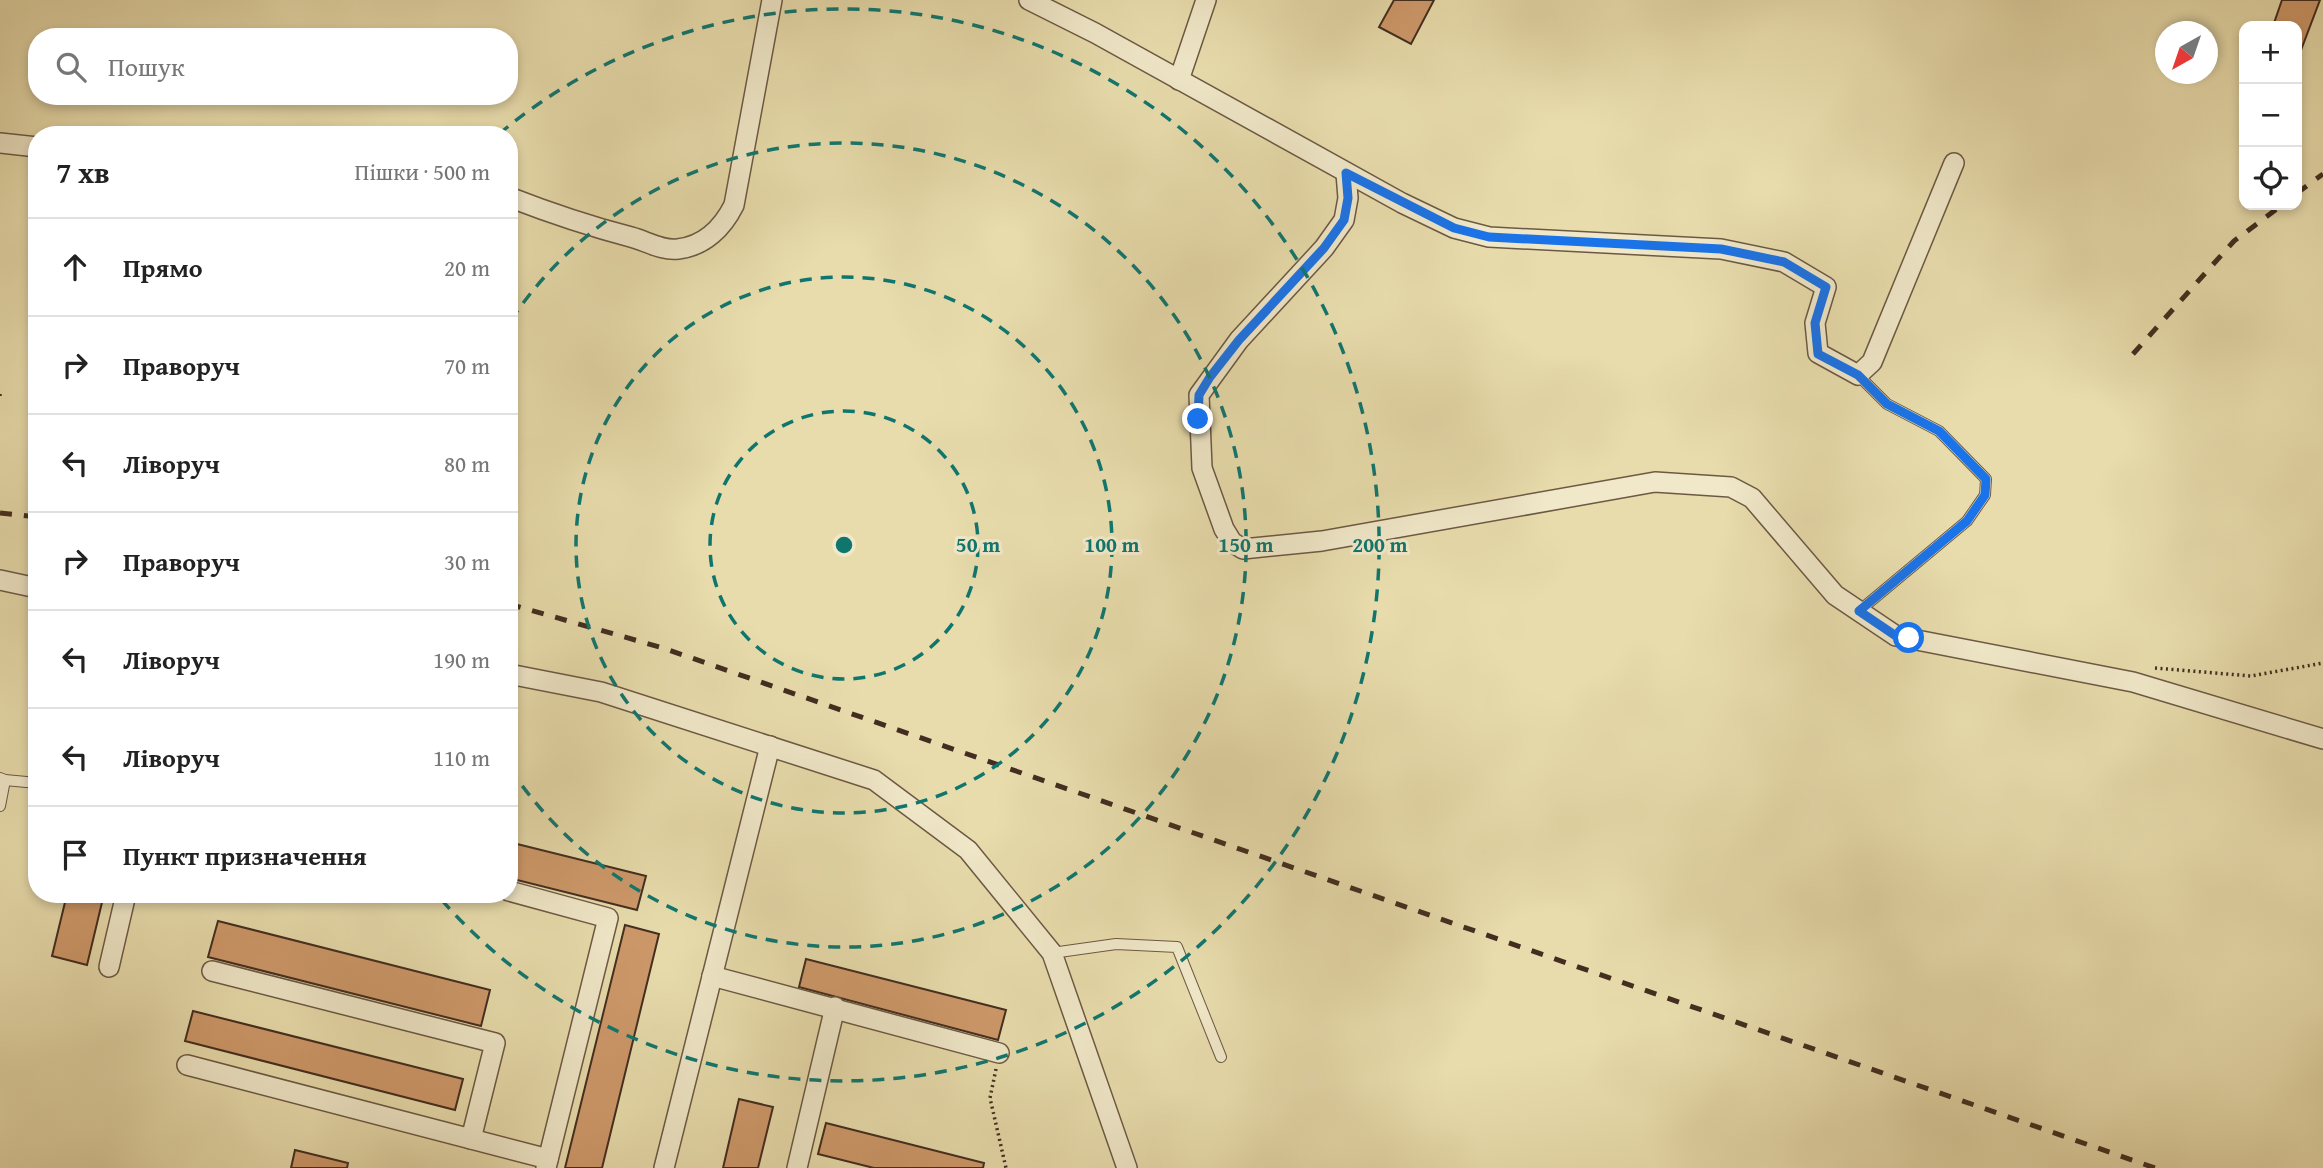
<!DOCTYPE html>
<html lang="uk">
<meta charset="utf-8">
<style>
body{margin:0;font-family:"Gentium Book Plus",serif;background:#f6f6f6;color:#222}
.controls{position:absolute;right:21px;top:21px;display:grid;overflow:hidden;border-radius:14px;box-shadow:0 4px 10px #0003}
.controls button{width:63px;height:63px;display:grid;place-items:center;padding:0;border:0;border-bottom:2px solid #e0e0e0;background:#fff;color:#222;font:35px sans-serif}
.compass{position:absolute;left:2155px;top:21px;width:63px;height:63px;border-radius:50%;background:#fff;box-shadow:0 4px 10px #0003;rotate:220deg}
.stop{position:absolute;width:21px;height:21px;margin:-16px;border:5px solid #1a73e8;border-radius:50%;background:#fff}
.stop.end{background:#1a73e8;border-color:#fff;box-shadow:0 2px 7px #0008}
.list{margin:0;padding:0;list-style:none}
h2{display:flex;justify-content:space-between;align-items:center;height:91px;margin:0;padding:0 28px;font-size:30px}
h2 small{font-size:23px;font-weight:400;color:#767676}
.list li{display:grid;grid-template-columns:46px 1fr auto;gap:21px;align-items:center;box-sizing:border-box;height:98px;padding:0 28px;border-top:2px solid #e0e0e0}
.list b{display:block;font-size:26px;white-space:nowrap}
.list em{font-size:23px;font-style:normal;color:#767676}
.icon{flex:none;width:38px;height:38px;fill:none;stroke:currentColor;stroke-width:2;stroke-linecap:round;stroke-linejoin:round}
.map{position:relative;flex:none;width:2323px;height:1168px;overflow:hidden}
.search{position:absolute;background:#fff;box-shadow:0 4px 10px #0003;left:28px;top:28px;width:490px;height:77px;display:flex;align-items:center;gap:18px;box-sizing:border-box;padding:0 24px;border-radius:28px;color:#767676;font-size:26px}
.panel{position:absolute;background:#fff;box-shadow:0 4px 10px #0003;left:28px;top:126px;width:490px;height:777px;border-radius:28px}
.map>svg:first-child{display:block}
.building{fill:#ce996a;stroke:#422d20;stroke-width:2}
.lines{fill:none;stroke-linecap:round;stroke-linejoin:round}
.service-casing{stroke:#6c5943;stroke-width:12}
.minor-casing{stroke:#6c5943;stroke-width:22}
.path{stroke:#422d20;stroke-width:3.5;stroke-dasharray:2 3.5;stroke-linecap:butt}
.service{stroke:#f0e8c9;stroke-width:10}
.minor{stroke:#f0e8c9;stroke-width:19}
.rail{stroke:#422d20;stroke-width:5;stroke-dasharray:12 12;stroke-linecap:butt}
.route{stroke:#1a73e8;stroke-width:9}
.ring{fill:none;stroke:#0f766e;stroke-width:3.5;stroke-dasharray:12 9}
.centre{fill:#0f766e;stroke:#f0e8c9;stroke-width:3.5}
.ring-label{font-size:21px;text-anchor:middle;font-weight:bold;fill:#0f766e;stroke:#f0e8c9;stroke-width:6;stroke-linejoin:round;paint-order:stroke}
</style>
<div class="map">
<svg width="2323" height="1168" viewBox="0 0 2323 1168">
<rect width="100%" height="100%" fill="#e8dcac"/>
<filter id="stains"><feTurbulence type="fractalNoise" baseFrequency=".00286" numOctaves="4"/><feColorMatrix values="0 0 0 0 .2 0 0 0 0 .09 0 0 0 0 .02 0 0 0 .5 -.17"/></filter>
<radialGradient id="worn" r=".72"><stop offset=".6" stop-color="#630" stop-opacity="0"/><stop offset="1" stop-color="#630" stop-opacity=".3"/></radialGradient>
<g class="building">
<polygon points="1394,0 1434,0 1411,44 1379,27"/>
<polygon points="2282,0 2320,0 2298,58 2297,26 2273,26"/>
<polygon points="509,842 646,876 637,910 509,878"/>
<polygon points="67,894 104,894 87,965 52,956"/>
<polygon points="218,921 490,990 481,1026 208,957"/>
<polygon points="625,925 659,934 602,1168 565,1168"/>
<polygon points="806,959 1006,1010 998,1040 799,987"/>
<polygon points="193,1011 463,1079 455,1110 185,1041"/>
<polygon points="739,1099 773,1107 758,1168 723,1168"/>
<polygon points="826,1123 984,1163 983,1168 874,1168 818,1154"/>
<polygon points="295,1150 348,1163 347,1168 291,1168"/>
</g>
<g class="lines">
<g class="service-casing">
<g id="service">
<polyline points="1858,375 1887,404 1939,431 1986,479 1985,495 1967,521 1859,611"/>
<polyline points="0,778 5,780 0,806"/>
<polyline points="5,780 37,783"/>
<polyline points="1052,953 1116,944 1177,947 1221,1057"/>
</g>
</g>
<g class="minor-casing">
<g id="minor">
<polyline points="1029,0 1095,33 1402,203 1454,228 1489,237 1721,249 1784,262 1826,287 1815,323 1818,353 1858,375 1872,362 1954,163"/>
<polyline points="1179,80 1206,0"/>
<polyline points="0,143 37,147"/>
<polyline points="1346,173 1348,198 1344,220 1324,248 1239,340 1199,395 1202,468 1224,529 1232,542 1243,549 1322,541 1655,482 1731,487 1752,498 1835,595 1896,636 2133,682 2323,739"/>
<path d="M 509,197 C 550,213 589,226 631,237 C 646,241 662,251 678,249 C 705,246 723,227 734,205 L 772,0"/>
<polyline points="0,580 37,588"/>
<polyline points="509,674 601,692 874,780 968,850 1052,953 1127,1168"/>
<polyline points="509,891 608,918 546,1168"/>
<polyline points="109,967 126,894"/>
<polyline points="212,971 495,1043 471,1139"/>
<polyline points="712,976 999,1053"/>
<polyline points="187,1065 548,1159"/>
<polyline points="664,1168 770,746"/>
<polyline points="797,1168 835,1007"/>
</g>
</g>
<g class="path">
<polyline points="0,394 0,397"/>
<polyline points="2155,668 2251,676 2323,663"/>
<polyline points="996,1069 990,1098 1006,1168"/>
</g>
<use href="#service" class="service"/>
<use href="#minor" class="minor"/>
<g class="rail">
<polyline points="2297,193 2323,174"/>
<polyline points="2133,354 2234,241 2282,205"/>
<polyline points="0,513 37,517"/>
<polyline points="509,604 663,648 2155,1168"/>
</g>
</g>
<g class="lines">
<polyline class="route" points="1198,419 1199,395 1210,377 1239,340 1324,248 1344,220 1348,198 1346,173 1454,228 1489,237 1721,249 1784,262 1826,287 1815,323 1818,354 1858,375 1887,404 1939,431 1986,479 1985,495 1967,521 1859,611 1896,636 1909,638"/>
</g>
<g class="ring">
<circle cx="844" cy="545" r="134"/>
<circle cx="844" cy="545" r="268"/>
<path d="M511 320A402 402 0 1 1 511 770"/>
<path d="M499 134A536 536 0 1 1 439 897"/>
</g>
<circle cx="844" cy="545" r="10" class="centre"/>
<g class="ring-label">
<text x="978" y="552">50 m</text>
<text x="1112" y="552">100 m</text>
<text x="1246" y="552">150 m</text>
<text x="1380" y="552">200 m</text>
</g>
<rect width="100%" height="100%" filter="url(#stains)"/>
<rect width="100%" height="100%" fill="url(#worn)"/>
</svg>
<div class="controls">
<button>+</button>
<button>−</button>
<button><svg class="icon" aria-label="locate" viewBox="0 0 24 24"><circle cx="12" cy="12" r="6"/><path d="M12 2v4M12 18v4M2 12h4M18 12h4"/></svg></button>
</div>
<svg class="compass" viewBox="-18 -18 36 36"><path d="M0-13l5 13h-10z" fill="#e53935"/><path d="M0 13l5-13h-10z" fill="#767676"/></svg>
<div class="stop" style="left:1909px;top:638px"></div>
<div class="stop end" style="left:1198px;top:419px"></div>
<div class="search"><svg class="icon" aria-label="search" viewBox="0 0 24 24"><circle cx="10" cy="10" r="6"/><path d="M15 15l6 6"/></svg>Пошук</div>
<section class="panel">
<h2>7 хв<small>Пішки · 500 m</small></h2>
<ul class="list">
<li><svg class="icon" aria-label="ahead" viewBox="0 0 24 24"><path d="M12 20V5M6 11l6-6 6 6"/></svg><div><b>Прямо</b></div><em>20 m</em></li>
<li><svg class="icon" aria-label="right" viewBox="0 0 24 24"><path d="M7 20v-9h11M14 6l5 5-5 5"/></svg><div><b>Праворуч</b></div><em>70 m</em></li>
<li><svg class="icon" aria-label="left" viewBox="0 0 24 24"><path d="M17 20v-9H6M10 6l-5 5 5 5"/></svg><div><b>Ліворуч</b></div><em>80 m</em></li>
<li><svg class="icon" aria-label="right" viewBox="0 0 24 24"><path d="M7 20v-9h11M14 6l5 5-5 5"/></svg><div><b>Праворуч</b></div><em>30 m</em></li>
<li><svg class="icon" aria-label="left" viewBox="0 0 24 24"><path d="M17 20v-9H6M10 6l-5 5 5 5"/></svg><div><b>Ліворуч</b></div><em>190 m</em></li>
<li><svg class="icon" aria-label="left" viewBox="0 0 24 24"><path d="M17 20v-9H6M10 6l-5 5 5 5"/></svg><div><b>Ліворуч</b></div><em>110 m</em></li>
<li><svg class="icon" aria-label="arrive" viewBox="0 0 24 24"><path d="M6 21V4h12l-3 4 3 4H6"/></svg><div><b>Пункт призначення</b></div></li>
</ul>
</section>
</div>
